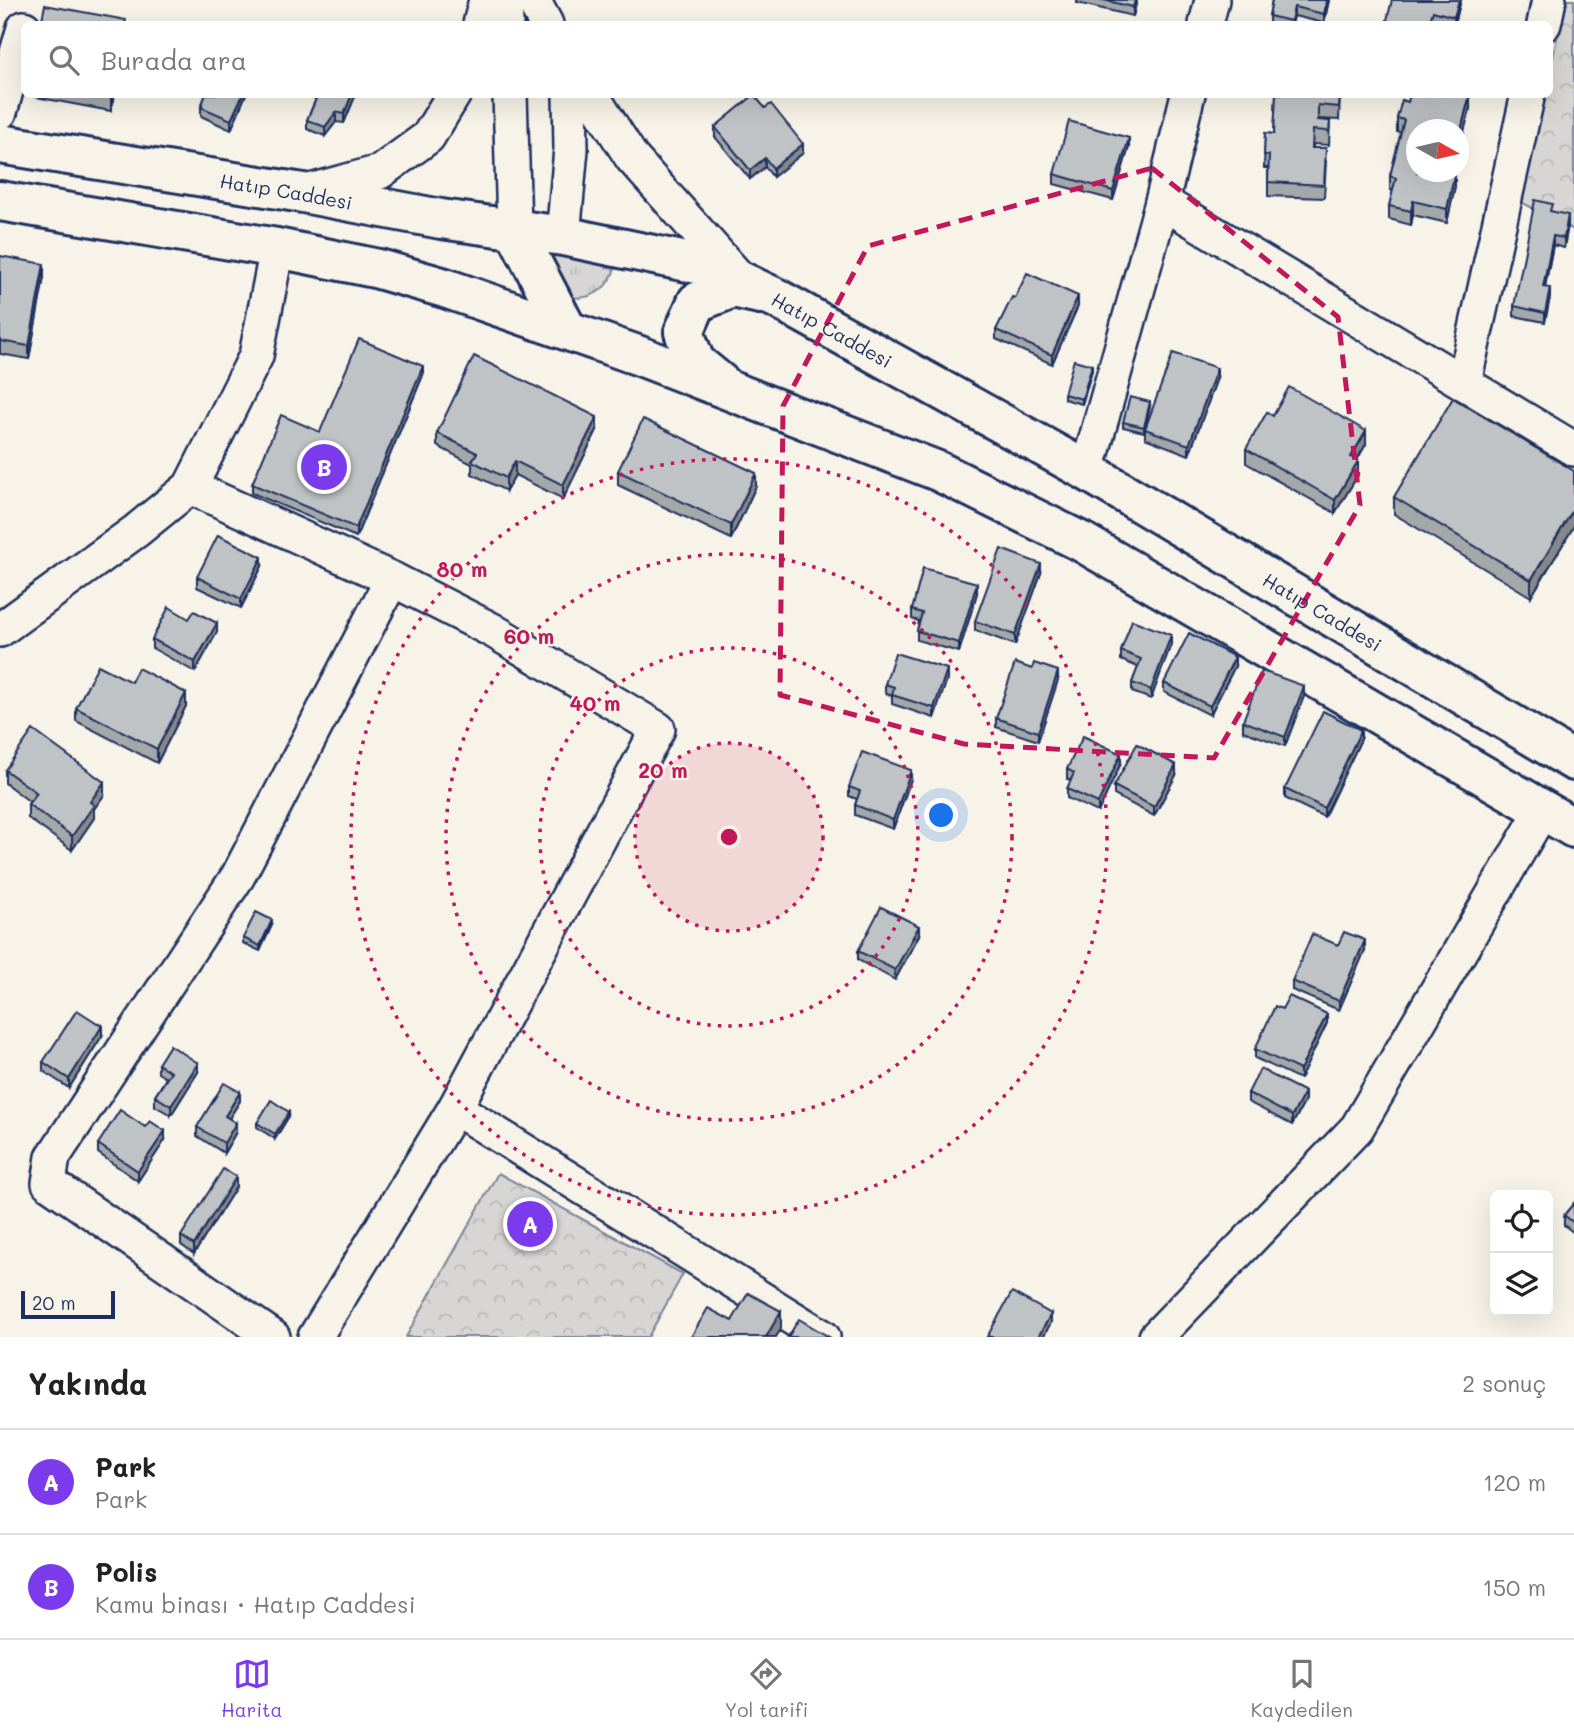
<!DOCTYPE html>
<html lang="tr">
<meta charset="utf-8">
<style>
body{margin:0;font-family:Mali,sans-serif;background:#f6f6f6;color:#222}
.controls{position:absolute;right:21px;bottom:21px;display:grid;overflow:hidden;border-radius:10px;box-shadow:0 7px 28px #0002}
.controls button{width:63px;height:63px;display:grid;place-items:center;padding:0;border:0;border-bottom:2px solid #e0e0e0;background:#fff;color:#222;font:35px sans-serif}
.compass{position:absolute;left:1406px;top:119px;width:63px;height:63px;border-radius:50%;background:#fff;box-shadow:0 7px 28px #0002;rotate:98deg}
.scale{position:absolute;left:21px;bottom:18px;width:94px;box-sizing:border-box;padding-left:7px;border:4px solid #1b2f5e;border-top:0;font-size:19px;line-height:24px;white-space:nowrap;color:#1b2f5e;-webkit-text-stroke:5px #f7f3e8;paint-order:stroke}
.you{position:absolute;left:942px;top:816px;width:24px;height:24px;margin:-18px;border:5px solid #fff;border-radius:50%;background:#1a73e8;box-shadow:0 0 0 10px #1a73e833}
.badge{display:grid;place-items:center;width:46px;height:46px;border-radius:50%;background:#7c3aed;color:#fff;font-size:23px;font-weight:700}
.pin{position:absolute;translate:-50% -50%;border:4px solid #fff;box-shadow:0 2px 7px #0006}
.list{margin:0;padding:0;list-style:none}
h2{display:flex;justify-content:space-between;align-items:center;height:91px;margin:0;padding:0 28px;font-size:30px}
h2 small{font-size:23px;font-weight:400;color:#767676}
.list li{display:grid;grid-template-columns:46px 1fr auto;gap:21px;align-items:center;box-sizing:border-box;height:105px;padding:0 28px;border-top:2px solid #e0e0e0}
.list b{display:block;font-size:26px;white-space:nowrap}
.list p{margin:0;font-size:23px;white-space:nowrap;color:#767676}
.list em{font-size:23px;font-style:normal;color:#767676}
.icon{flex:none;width:38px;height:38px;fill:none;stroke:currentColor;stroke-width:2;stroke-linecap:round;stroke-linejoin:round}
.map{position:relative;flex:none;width:1574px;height:1337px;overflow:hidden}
.search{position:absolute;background:#fff;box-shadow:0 7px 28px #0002;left:21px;right:21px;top:21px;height:77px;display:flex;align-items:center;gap:18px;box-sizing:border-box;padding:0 24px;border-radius:10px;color:#767676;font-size:26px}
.sheet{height:301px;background:#fff}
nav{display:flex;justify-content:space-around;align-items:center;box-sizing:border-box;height:98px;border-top:2px solid #e0e0e0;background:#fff;font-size:19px;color:#767676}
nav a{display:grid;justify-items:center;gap:4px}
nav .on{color:#7c3aed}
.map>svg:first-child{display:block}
.grass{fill:url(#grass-tufts);stroke:#798299;stroke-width:2}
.park{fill:url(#park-crowns);stroke:#798299;stroke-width:2}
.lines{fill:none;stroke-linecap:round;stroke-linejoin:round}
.minor-casing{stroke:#1b2f5e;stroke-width:38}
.major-casing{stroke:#1b2f5e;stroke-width:44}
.minor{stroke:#f7f3e8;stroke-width:33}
.major{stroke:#f7f3e8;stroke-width:38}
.wall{fill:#a5a8a9;stroke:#1b2f5e;stroke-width:2}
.shaded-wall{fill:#86888a;stroke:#1b2f5e;stroke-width:2}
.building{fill:#c0c3c5;stroke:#1b2f5e;stroke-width:2}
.marked{fill:none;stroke:#c2185b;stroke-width:5;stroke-dasharray:14 9;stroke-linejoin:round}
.ring{fill:none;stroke:#c2185b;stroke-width:3.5;stroke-dasharray:3.5 7}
.labels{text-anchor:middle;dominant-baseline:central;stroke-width:5;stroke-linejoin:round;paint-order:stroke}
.street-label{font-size:19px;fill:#1b2f5e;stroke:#f7f3e8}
.centre{fill:#c2185b;stroke:#f7f3e8;stroke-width:3.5}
.ring-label{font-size:21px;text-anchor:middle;font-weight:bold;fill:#c2185b;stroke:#f7f3e8;stroke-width:5;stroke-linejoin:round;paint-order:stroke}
</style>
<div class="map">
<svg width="1574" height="1337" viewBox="0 0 1574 1337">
<defs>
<pattern id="grass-tufts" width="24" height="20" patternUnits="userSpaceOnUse" patternTransform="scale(1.75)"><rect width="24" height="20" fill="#d7d6d4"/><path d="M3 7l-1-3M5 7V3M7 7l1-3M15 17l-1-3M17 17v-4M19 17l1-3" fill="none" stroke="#b8b8b8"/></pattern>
<pattern id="park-crowns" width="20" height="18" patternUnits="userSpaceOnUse" patternTransform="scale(1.75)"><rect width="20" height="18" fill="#d7d6d4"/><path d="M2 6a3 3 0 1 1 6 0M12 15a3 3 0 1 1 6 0" fill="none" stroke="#b8b8b8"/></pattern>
</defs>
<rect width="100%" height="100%" fill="#f7f3e8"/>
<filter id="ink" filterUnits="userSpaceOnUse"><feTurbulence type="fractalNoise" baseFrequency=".0143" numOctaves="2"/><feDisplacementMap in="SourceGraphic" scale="14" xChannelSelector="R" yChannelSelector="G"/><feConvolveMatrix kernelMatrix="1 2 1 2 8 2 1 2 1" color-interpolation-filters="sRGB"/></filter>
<g filter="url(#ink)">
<path class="grass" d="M 583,219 L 595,223 L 616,266 C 608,290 591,301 566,297 L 541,243 L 570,220 Z"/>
<g class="park">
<polygon points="1565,0 1574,0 1574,230 1521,202 1544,95 1550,94 1550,71"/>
<polygon points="498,1173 683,1274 648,1337 406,1337"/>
</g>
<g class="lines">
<g class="minor-casing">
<g id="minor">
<polyline points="505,0 506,24"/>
<polyline points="533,0 546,24"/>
<polyline points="480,24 486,0"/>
<polyline points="1206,24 1212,0"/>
<polyline points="1544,24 1549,0"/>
<polyline points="510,94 514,228"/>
<polyline points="591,94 632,158 741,280"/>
<polyline points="0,112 24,28"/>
<polyline points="303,193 380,172 428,137 454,94"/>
<polyline points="1162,202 1574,449"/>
<polyline points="563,236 571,149 570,94"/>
<polyline points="1464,383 1528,94"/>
<polyline points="1087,471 1162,202 1188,94"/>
<polyline points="190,487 392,579 492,630 658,729 455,1108 315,1337"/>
<polyline points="0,630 136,531 190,487 256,356 277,248"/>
<polyline points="455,1108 823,1337"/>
<polyline points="273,1337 49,1183 53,1157 238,876 392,579"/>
<polyline points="1156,1337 1357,1128 1543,809"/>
</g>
</g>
<g class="major-casing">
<g id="major">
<path id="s1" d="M 0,144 L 303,193 L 441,219 L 563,236 L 711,267 L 776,298 L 1087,471 L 1574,761"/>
<polyline points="0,201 277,248 379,269 445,288 640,356 938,471 1082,542 1574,828"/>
<polyline points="514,228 567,330"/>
<polyline points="723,385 695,362 684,332 697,302 733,288 760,294"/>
</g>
</g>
<use href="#minor" class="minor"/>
<use href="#major" class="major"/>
</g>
<g class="wall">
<polygon points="1077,0 1137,0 1133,16 1077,3"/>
<polygon points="1272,0 1329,0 1324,23 1294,16 1292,24 1269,24 1269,16"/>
<polygon points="1461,0 1455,24 1449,24 1433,20 1432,24 1386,24"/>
<polygon points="30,94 114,94 111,111 30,96"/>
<polygon points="206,94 246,94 231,130 201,116 201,107"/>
<polygon points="306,94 356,94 344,123 336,122 325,136 307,129 307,120 316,99"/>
<polygon points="1276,94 1340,94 1339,120 1318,119 1318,120 1330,121 1329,145 1313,144 1313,148 1326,161 1324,198 1268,196 1268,168 1264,168 1265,133 1274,134"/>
<polygon points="1408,102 1470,108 1461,143 1459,143 1459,130 1417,130 1417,172 1455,186 1447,223 1413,215 1411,225 1389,219 1389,206 1393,190 1390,190 1390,176 1401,133 1397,132 1397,118"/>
<polygon points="715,127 803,153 773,177 765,167 750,179 715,137"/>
<polygon points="1129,147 1113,200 1054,184 1054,174"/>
<polygon points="1552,212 1568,224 1564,248 1553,245 1545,287 1550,297 1545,322 1514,316 1514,306"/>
<polygon points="0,256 44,277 29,359 0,354"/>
<polygon points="1015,298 1078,306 1052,364 996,339 996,330"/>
<polygon points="1092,370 1082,404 1064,399 1064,394"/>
<polygon points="423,375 356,537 252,493 252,484 320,432"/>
<polygon points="1217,378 1189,455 1145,438 1145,429"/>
<polygon points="1150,406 1144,432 1123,427 1123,422"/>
<polygon points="1273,416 1366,444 1357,460 1358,475 1335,513 1246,463 1246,449"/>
<polygon points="597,430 563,499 515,475 506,491 472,474 472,464 437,446 437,433"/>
<polygon points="618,471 756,486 731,539 618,485"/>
<polygon points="1574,471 1574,526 1531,597 1394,514 1394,497"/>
<polygon points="262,566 241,608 197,587 197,577"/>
<polygon points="1041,573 1015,645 975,630 975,621"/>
<polygon points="977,593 959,652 917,640 917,631 919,621 912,619 912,610"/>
<polygon points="189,619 217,632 195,672 152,648 152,639"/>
<polygon points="1171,644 1151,699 1132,692 1132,683 1138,667 1121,660 1121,651"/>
<polygon points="1235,666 1210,715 1164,692 1164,683"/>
<polygon points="947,679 934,718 892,704 892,696 885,693 885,684"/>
<polygon points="1058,680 1038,741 996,727 996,718"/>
<polygon points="131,682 186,706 157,763 76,721 76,708"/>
<polygon points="1304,696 1285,746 1243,731 1243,721"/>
<polygon points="1361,739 1324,817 1285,798 1285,789"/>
<polygon points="1121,763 1098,812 1067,798 1067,789 1071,780 1067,779 1067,769"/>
<polygon points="5,770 104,795 94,809 94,818 72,850 28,818 28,804 30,802 5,783"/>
<polygon points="1176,775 1154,816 1114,795 1114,786"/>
<polygon points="911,779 893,829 855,815 855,805 857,799 849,796 849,787"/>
<polygon points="272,925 260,951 243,943 243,938"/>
<polygon points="919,935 895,980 858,960 858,951"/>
<polygon points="1338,945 1365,950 1339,1010 1292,990 1292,981"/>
<polygon points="1282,1009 1327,1023 1300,1079 1255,1058 1255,1049"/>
<polygon points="102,1036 69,1088 43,1071 43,1062"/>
<polygon points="158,1064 198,1072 171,1115 155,1106 155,1096 166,1078 158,1073"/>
<polygon points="1248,1093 1305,1101 1292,1125 1248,1102"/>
<polygon points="240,1101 229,1118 236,1132 224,1153 197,1136 197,1127"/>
<polygon points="289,1116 275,1139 257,1127 257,1123"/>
<polygon points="165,1140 138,1181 98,1153 98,1144"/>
<polygon points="236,1187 194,1254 181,1245 181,1236"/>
<polygon points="1574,1203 1574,1233 1564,1225 1564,1215"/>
</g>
<g class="shaded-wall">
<polygon points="1135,0 1137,0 1133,16 1133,7"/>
<polygon points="1327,0 1329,0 1324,23 1324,14"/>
<polygon points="1459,0 1461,0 1454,24 1454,17"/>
<polygon points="1294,7 1294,16 1292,24 1291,24"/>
<polygon points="111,94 114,94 111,111"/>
<polygon points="243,94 246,94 231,130 231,120"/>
<polygon points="352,94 356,94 344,123 344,114"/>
<polygon points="1470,94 1470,108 1461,143 1461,130"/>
<polygon points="336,112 336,122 325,136 325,127"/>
<polygon points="1129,138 1129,147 1113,200 1113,191"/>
<polygon points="803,144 803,153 773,177 773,168"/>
<polygon points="765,158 765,167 750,179 750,170"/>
<polygon points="1455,172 1455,186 1447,223 1447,209"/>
<polygon points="1413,201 1413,215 1411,225 1411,211"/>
<polygon points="1568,215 1568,224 1564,248 1564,238"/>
<polygon points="1553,236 1553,245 1543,296 1543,287"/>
<polygon points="44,264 44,277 29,359 29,346"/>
<polygon points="1550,288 1550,297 1545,322 1545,313"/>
<polygon points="1078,296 1078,306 1052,364 1052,355"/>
<polygon points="1092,365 1092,370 1082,404 1082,399"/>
<polygon points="423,366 423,375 356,537 356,528"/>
<polygon points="1217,368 1217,378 1189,455 1189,445"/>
<polygon points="1150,402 1150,406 1144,432 1144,427"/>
<polygon points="597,417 597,430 563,499 563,485"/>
<polygon points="1366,431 1366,444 1351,470 1351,457"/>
<polygon points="515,461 515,475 506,491 506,478"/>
<polygon points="1358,461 1358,475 1335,513 1335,500"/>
<polygon points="756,473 756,486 731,539 731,525"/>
<polygon points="1574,508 1574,526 1531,597 1531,580"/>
<polygon points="262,557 262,566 241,608 241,599"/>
<polygon points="1041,564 1041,573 1015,645 1015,635"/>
<polygon points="977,583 977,593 959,652 959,643"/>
<polygon points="217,623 217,632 195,672 195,662"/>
<polygon points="1171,635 1171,644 1151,699 1151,690"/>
<polygon points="1235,657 1235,666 1210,715 1210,706"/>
<polygon points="947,669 947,679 934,718 934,708"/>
<polygon points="1058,671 1058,680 1038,741 1038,732"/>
<polygon points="1304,686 1304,696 1285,746 1285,737"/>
<polygon points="186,693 186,706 157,763 157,749"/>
<polygon points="1361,730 1361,739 1324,817 1324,808"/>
<polygon points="1121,754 1121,763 1098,812 1098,803"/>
<polygon points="1176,765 1176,775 1154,816 1154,807"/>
<polygon points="911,770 911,779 893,829 893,820"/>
<polygon points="104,782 104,795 94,809 94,818 72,850 72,836 90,802"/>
<polygon points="272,920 272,925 260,951 260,946"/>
<polygon points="919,926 919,935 895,980 895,970"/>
<polygon points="1365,940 1365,950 1339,1010 1339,1001"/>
<polygon points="1327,1014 1327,1023 1300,1079 1300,1070"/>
<polygon points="102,1026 102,1036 69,1088 69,1079"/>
<polygon points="198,1063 198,1072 171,1115 171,1106"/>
<polygon points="240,1092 240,1101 225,1125 225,1116"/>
<polygon points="1305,1092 1305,1101 1292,1125 1292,1116"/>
<polygon points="289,1112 289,1116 275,1139 275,1134"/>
<polygon points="236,1123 236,1132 224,1153 224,1143"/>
<polygon points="165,1131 165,1140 138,1181 138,1171"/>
<polygon points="236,1177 236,1187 194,1254 194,1245"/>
<polygon points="781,1311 781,1329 776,1337 766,1337"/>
<polygon points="1051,1314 1051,1323 1043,1337 1038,1337"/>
</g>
<g class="building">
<polygon points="1103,0 1135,0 1133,7"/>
<polygon points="1272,0 1327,0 1324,14 1294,7 1291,21 1269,16"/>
<polygon points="1392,0 1459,0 1454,17 1433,11 1429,24 1433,24 1386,24"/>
<polygon points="45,5 126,20 125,24 41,24"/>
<polygon points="93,94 111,94 111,98"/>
<polygon points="206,94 243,94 231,120 201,107"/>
<polygon points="318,94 352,94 344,114 336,112 325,127 307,120"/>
<polygon points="1276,94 1340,94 1339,107 1318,105 1318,120 1330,121 1329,131 1313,130 1312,148 1326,148 1324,185 1268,182 1269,155 1264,155 1265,133 1274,134"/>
<polygon points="1410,94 1470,94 1461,130 1446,126 1445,130 1417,130 1417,172 1455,172 1447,209 1413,201 1411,211 1389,206 1396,178 1390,176 1404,120 1397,118 1402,100 1408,102"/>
<polygon points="754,95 765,108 771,104 803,144 773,168 765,158 750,170 715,127"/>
<polygon points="1069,121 1129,138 1113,191 1054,174"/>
<polygon points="1535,200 1552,204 1550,211 1568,215 1564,238 1553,236 1543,287 1550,288 1545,313 1514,306"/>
<polygon points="0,256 44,264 29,346 0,341"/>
<polygon points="1027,273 1078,296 1052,355 996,330 1012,297 1015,298"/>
<polygon points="359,339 423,366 356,528 252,484 281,415 320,432"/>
<polygon points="1173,353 1217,368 1189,445 1145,429"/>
<polygon points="474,356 597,417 563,485 515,461 506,478 472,461 477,453 437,433"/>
<polygon points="1074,360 1092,365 1082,399 1064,394"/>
<polygon points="1289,387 1366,431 1351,457 1358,461 1335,500 1246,449 1267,412 1273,416"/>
<polygon points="1130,397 1150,402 1144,427 1123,422"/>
<polygon points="1453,398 1574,471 1574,508 1531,580 1394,497"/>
<polygon points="643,419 756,473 731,525 618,471"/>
<polygon points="218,535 262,557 241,599 197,577"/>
<polygon points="1001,549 1041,564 1015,635 975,621"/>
<polygon points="923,568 977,583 959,643 917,631 922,613 912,610"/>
<polygon points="169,607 189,619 194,611 217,623 195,662 152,639"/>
<polygon points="1132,620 1171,635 1151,690 1132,683 1141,659 1121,651"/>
<polygon points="1189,633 1235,657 1210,706 1164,683"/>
<polygon points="895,653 947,669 934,708 892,695 894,687 885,684"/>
<polygon points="1015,663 1032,669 1034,663 1058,671 1038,732 996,718"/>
<polygon points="98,665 131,682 138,668 186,693 157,749 76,708"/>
<polygon points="1262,671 1304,686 1285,737 1243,721"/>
<polygon points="1323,711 1361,730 1324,808 1285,789"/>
<polygon points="33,730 104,782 90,802 94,805 72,836 28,804 37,793 5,770"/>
<polygon points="1083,736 1121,754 1098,803 1067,789 1074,773 1067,769"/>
<polygon points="1137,744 1176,765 1154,807 1114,786"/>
<polygon points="862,752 911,770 893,820 855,805 860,791 849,787"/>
<polygon points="881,907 919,926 895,970 858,951"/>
<polygon points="256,912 272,920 260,946 243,938"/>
<polygon points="1344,932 1365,940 1339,1001 1292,981 1312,934 1338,945"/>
<polygon points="1289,996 1327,1014 1300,1070 1255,1049 1275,1006 1282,1009"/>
<polygon points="77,1010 102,1026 69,1079 43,1062"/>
<polygon points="170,1045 198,1063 171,1106 155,1096 171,1072 158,1064"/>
<polygon points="1260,1069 1305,1092 1292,1116 1248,1093"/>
<polygon points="224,1083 240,1092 225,1116 236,1123 224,1143 197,1127"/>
<polygon points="271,1100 289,1112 275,1134 257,1123"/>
<polygon points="120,1110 145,1127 150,1121 165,1131 138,1171 98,1144"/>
<polygon points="223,1169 236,1177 194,1245 181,1236"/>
<polygon points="1574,1203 1574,1223 1564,1215"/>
<polygon points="1012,1292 1051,1314 1038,1337 987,1337"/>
<polygon points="748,1293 781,1311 766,1337 691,1337 708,1308 732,1321"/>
<polygon points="799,1319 829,1337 788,1337"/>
</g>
</g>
<path class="marked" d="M 1152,168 L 1338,317 L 1360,505 L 1214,758 L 964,744 L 780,695 L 783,406 L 868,246 Z"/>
<circle cx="729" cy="837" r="94" fill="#c2185b" fill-opacity=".12"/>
<g class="ring">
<circle cx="729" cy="837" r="94"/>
<circle cx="729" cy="837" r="189"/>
<circle cx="729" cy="837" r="283"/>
<circle cx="729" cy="837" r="378"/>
</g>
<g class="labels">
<g class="street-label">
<text stroke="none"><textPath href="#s1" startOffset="290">Hatıp Caddesi</textPath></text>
<text stroke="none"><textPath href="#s1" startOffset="858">Hatıp Caddesi</textPath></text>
<text stroke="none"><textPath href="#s1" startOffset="1424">Hatıp Caddesi</textPath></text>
</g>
</g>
<circle cx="729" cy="837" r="10" class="centre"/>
<g class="ring-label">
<text x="462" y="577">80 m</text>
<text x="529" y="644">60 m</text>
<text x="595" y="711">40 m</text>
<text x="663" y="778">20 m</text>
</g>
</svg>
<div class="controls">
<button><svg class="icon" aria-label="locate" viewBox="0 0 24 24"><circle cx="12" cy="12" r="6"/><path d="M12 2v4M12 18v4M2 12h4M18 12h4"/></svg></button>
<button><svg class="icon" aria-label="layers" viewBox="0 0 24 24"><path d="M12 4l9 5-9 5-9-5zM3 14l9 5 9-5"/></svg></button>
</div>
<svg class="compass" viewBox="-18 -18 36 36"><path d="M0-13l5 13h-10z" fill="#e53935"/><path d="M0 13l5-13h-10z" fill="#767676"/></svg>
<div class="scale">20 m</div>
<div class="you"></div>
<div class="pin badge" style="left:530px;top:1224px">A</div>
<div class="pin badge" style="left:324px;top:467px">B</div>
<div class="search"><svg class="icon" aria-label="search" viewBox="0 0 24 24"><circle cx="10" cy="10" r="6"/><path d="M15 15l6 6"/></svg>Burada ara</div>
</div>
<section class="sheet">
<h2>Yakında<small>2 sonuç</small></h2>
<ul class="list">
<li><span class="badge">A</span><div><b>Park</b><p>Park</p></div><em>120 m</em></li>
<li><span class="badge">B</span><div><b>Polis</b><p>Kamu binası · Hatıp Caddesi</p></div><em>150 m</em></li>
</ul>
</section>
<nav>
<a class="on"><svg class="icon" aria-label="map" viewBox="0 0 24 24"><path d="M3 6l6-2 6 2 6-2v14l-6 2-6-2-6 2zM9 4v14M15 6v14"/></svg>Harita</a>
<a><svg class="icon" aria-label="directions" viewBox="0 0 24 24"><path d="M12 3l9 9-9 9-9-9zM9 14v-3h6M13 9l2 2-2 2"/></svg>Yol tarifi</a>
<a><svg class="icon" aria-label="saved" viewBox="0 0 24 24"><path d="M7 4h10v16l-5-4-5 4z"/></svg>Kaydedilen</a>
</nav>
